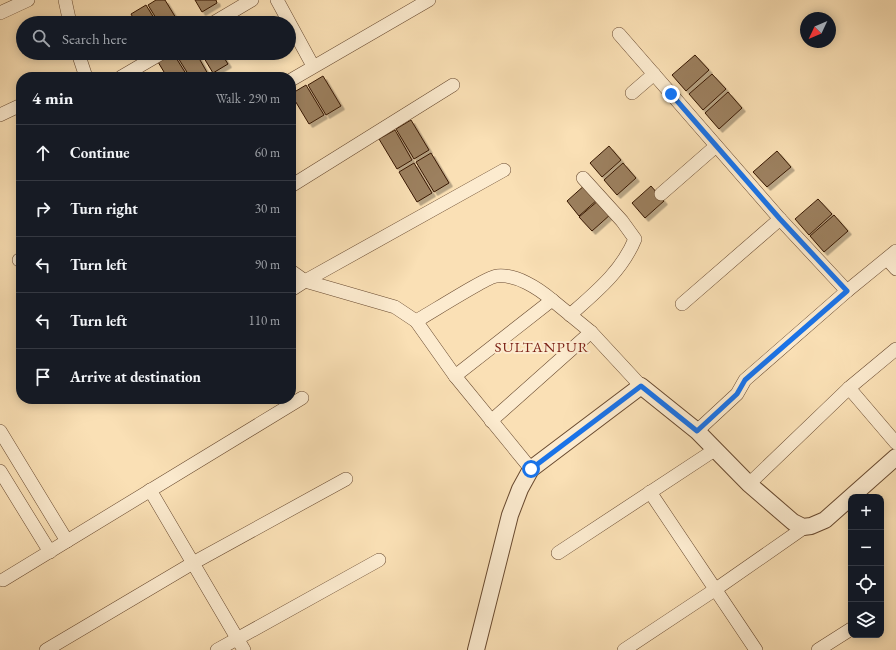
<!DOCTYPE html>
<meta charset="utf-8">
<style>
body{margin:0;font-family:"EB Garamond",serif;background:#20242c;color:#f1f3f6}
.controls{position:absolute;right:12px;bottom:12px;display:grid;overflow:hidden;border-radius:8px;box-shadow:0 2px 10px #0003}
.controls button{width:36px;height:36px;display:grid;place-items:center;padding:0;border:0;border-bottom:1px solid #363941;background:#171b24;color:#f1f3f6;font:20px sans-serif}
.compass{position:absolute;left:800px;top:12px;width:36px;height:36px;border-radius:50%;background:#171b24;box-shadow:0 2px 10px #0003;rotate:226deg}
.stop{position:absolute;width:12px;height:12px;margin:-9px;border:3px solid #1a73e8;border-radius:50%;background:#fff}
.stop.end{background:#1a73e8;border-color:#fff;box-shadow:0 1px 4px #0008}
.list{margin:0;padding:0;list-style:none}
h2{display:flex;justify-content:space-between;align-items:center;height:52px;margin:0;padding:0 16px;font-size:17px}
h2 small{font-size:13px;font-weight:400;color:#9ea1a6}
.list li{display:grid;grid-template-columns:26px 1fr auto;gap:12px;align-items:center;box-sizing:border-box;height:56px;padding:0 16px;border-top:1px solid #363941}
.list b{display:block;font-size:15px;white-space:nowrap}
.list em{font-size:13px;font-style:normal;color:#9ea1a6}
.icon{flex:none;width:22px;height:22px;fill:none;stroke:currentColor;stroke-width:2;stroke-linecap:round;stroke-linejoin:round}
.map{position:relative;flex:none;width:896px;height:650px;overflow:hidden}
.search{position:absolute;background:#171b24;box-shadow:0 2px 10px #0003;left:16px;top:16px;width:280px;height:44px;display:flex;align-items:center;gap:10px;box-sizing:border-box;padding:0 14px;border-radius:22px;color:#9ea1a6;font-size:15px}
.panel{position:absolute;background:#171b24;box-shadow:0 2px 10px #0003;left:16px;top:72px;width:280px;height:332px;border-radius:16px}
.map>svg:first-child{display:block}
.building{fill:#9c805f;stroke:#371702;filter:url(#shadow)}
.lines{fill:none;stroke-linecap:round;stroke-linejoin:round}
.minor-casing{stroke:#68492f;stroke-width:14}
.tertiary-casing{stroke:#68492f;stroke-width:18}
.minor{stroke:#fcebcf;stroke-width:13}
.tertiary{stroke:#fcebcf;stroke-width:16}
.route{stroke:#1a73e8;stroke-width:5}
.labels{text-anchor:middle;dominant-baseline:central;stroke-width:4;stroke-linejoin:round;paint-order:stroke}
.neighbourhood-label{font-size:15px;letter-spacing:1px;fill:#7a1f14;stroke:#fcebcf}
</style>
<div class="map">
<svg width="896" height="650" viewBox="0 0 896 650">
<defs>
<filter id="shadow"><feDropShadow dx="3.5" dy="3.5" stdDeviation="0" flood-color="#0004"/></filter>
</defs>
<rect width="100%" height="100%" fill="#fae0b5"/>
<filter id="stains"><feTurbulence type="fractalNoise" baseFrequency=".005" numOctaves="4"/><feColorMatrix values="0 0 0 0 .2 0 0 0 0 .09 0 0 0 0 .02 0 0 0 .5 -.17"/></filter>
<radialGradient id="worn" r=".72"><stop offset=".6" stop-color="#630" stop-opacity="0"/><stop offset="1" stop-color="#630" stop-opacity=".3"/></radialGradient>
<g class="building">
<polygon points="156,0 165,0 179,23 159,23 148,5"/>
<polygon points="195,0 216,0 217,3 202,12"/>
<polygon points="146,5 157,23 136,23 131,14"/>
<polygon points="173,53 188,77 167,77 158,62"/>
<polygon points="175,53 196,53 208,74 202,77 190,77"/>
<polygon points="201,53 221,53 228,64 213,73"/>
<polygon points="695,55 709,70 686,91 672,75"/>
<polygon points="712,74 726,89 703,110 689,94"/>
<polygon points="323,76 341,106 326,115 308,85"/>
<polygon points="306,85 324,115 309,124 291,94"/>
<polygon points="728,92 742,108 719,129 705,113"/>
<polygon points="411,120 429,150 414,159 396,129"/>
<polygon points="395,130 412,160 397,169 379,139"/>
<polygon points="609,146 621,160 602,177 590,163"/>
<polygon points="777,151 791,167 767,187 753,172"/>
<polygon points="431,153 449,183 434,192 416,162"/>
<polygon points="414,163 432,193 417,202 399,172"/>
<polygon points="623,163 636,178 617,195 604,180"/>
<polygon points="586,184 598,199 579,216 567,201"/>
<polygon points="651,186 664,201 645,218 632,203"/>
<polygon points="818,199 832,214 809,235 795,219"/>
<polygon points="599,200 611,214 592,231 579,217"/>
<polygon points="834,215 848,231 824,252 810,236"/>
</g>
<g class="lines">
<g class="minor-casing">
<g id="minor">
<polyline points="65,0 70,23"/>
<polyline points="277,0 313,66"/>
<polyline points="0,13 28,0"/>
<polyline points="213,23 252,0"/>
<polyline points="619,34 780,219 847,291"/>
<polyline points="78,53 86,77"/>
<polyline points="121,77 162,53"/>
<polyline points="291,80 429,0"/>
<polyline points="632,93 654,74"/>
<polyline points="0,115 21,105"/>
<polyline points="291,186 453,85"/>
<polyline points="661,194 716,146"/>
<polyline points="887,259 896,269"/>
<polyline points="19,260 21,259"/>
<polyline points="291,271 305,281 395,307 416,321 455,376 531,469"/>
<polyline points="291,290 305,281 504,170"/>
<polyline points="682,304 780,219"/>
<path d="M 570,315 C 596,292 622,271 635,239 L 622,221 L 583,178"/>
<path d="M 416,321 C 429,314 488,276 497,276 C 516,274 538,288 552,300"/>
<polyline points="455,376 552,300 591,332 641,386"/>
<polyline points="849,388 896,443"/>
<polyline points="491,421 591,332"/>
<polyline points="0,431 67,541"/>
<polyline points="697,431 737,394 745,380 847,291 896,251"/>
<polyline points="0,471 50,552"/>
<polyline points="749,484 849,388 896,349"/>
<polyline points="150,490 244,650"/>
<polyline points="650,492 756,650"/>
<polyline points="558,553 716,449"/>
<polyline points="3,580 302,398"/>
<polyline points="46,650 193,563 346,479"/>
<polyline points="217,650 379,560"/>
<polyline points="624,650 716,589 805,527"/>
<polyline points="818,650 851,629"/>
</g>
</g>
<g class="tertiary-casing">
<polyline id="tertiary" points="476,650 510,515 520,489 531,469 641,386 697,431 749,484 793,522 803,527 811,526 825,520 896,457"/>
</g>
<use href="#minor" class="minor"/>
<use href="#tertiary" class="tertiary"/>
</g>
<g class="lines">
<polyline class="route" points="531,469 641,386 697,431 737,394 745,380 847,291 780,219 671,94"/>
</g>
<g class="labels">
<g class="neighbourhood-label">
<text x="542" y="346">SULTANPUR</text>
</g>
</g>
<rect width="100%" height="100%" filter="url(#stains)"/>
<rect width="100%" height="100%" fill="url(#worn)"/>
</svg>
<div class="controls">
<button>+</button>
<button>−</button>
<button><svg class="icon" aria-label="locate" viewBox="0 0 24 24"><circle cx="12" cy="12" r="6"/><path d="M12 2v4M12 18v4M2 12h4M18 12h4"/></svg></button>
<button><svg class="icon" aria-label="layers" viewBox="0 0 24 24"><path d="M12 4l9 5-9 5-9-5zM3 14l9 5 9-5"/></svg></button>
</div>
<svg class="compass" viewBox="-18 -18 36 36"><path d="M0-13l5 13h-10z" fill="#e53935"/><path d="M0 13l5-13h-10z" fill="#9ea1a6"/></svg>
<div class="stop" style="left:531px;top:469px"></div>
<div class="stop end" style="left:671px;top:94px"></div>
<div class="search"><svg class="icon" aria-label="search" viewBox="0 0 24 24"><circle cx="10" cy="10" r="6"/><path d="M15 15l6 6"/></svg>Search here</div>
<section class="panel">
<h2>4 min<small>Walk · 290 m</small></h2>
<ul class="list">
<li><svg class="icon" aria-label="ahead" viewBox="0 0 24 24"><path d="M12 20V5M6 11l6-6 6 6"/></svg><div><b>Continue</b></div><em>60 m</em></li>
<li><svg class="icon" aria-label="right" viewBox="0 0 24 24"><path d="M7 20v-9h11M14 6l5 5-5 5"/></svg><div><b>Turn right</b></div><em>30 m</em></li>
<li><svg class="icon" aria-label="left" viewBox="0 0 24 24"><path d="M17 20v-9H6M10 6l-5 5 5 5"/></svg><div><b>Turn left</b></div><em>90 m</em></li>
<li><svg class="icon" aria-label="left" viewBox="0 0 24 24"><path d="M17 20v-9H6M10 6l-5 5 5 5"/></svg><div><b>Turn left</b></div><em>110 m</em></li>
<li><svg class="icon" aria-label="arrive" viewBox="0 0 24 24"><path d="M6 21V4h12l-3 4 3 4H6"/></svg><div><b>Arrive at destination</b></div></li>
</ul>
</section>
</div>
